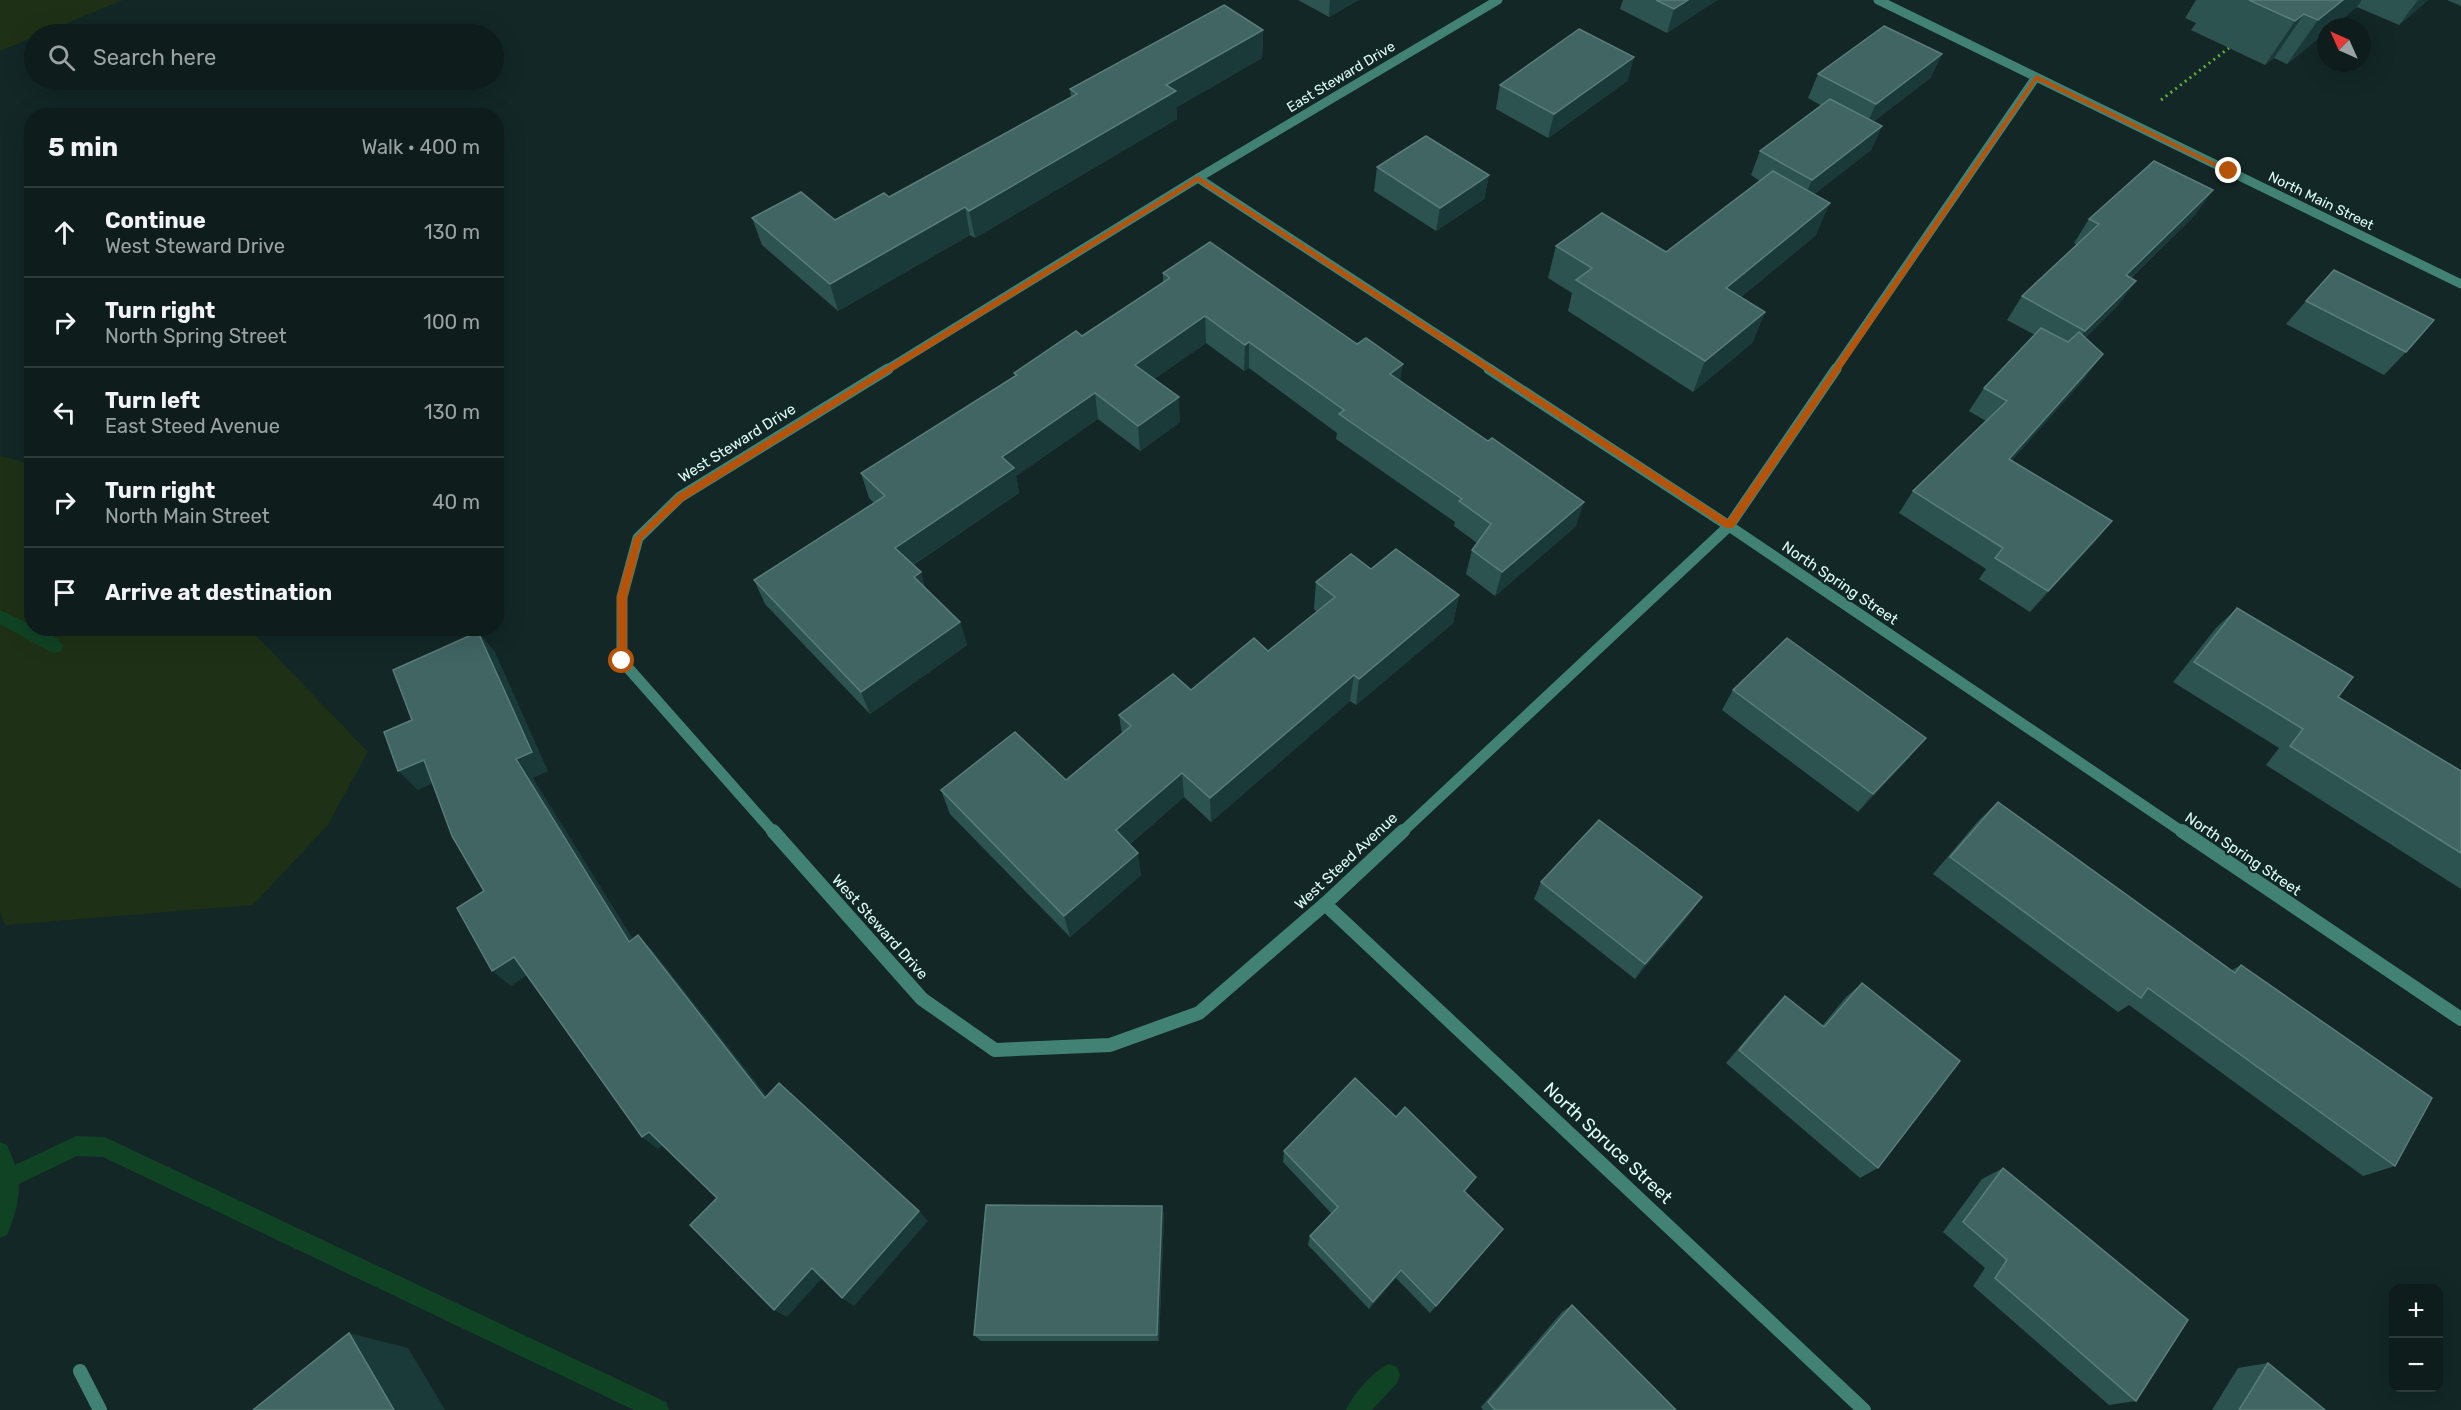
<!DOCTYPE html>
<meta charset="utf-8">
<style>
body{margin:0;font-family:Rubik,sans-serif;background:#172625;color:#f1f3f6}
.controls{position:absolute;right:18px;bottom:18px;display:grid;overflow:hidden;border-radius:12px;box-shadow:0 6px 24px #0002}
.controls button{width:54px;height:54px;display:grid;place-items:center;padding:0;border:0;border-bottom:2px solid #2e3b3b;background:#0e1d1c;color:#f1f3f6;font:30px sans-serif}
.compass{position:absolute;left:2317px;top:18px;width:54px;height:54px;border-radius:50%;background:#0e1d1c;box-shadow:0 6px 24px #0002;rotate:315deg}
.stop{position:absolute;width:18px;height:18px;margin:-14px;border:4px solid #b45309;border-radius:50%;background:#fff}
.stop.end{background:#b45309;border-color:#fff;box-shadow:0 2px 6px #0008}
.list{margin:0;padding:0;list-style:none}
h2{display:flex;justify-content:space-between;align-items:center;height:78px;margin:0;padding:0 24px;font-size:26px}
h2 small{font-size:20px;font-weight:400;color:#9ba2a3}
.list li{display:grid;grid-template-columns:39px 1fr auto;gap:18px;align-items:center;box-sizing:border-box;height:90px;padding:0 24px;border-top:2px solid #2e3b3b}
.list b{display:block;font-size:22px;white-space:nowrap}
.list p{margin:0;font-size:20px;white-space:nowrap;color:#9ba2a3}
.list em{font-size:20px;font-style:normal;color:#9ba2a3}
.icon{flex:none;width:33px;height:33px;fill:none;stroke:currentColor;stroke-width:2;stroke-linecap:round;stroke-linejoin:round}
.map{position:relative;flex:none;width:2461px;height:1410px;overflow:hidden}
.search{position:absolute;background:#0e1d1c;box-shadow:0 6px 24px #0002;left:24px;top:24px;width:480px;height:66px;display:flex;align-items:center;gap:15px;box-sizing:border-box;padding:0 21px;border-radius:33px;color:#9ba2a3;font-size:22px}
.panel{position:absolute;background:#0e1d1c;box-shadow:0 6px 24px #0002;left:24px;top:108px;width:480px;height:528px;border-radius:24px}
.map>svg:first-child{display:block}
.green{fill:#1e3116}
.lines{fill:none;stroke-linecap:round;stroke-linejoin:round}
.stream{fill:#104324;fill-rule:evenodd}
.path{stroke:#60b03c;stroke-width:3;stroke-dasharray:2 4;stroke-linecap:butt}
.minor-far2{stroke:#428274;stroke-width:9}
.minor-far1{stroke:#428274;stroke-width:11}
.minor{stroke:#428274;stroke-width:14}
.tertiary{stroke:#428274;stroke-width:9}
.wall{fill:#2d5351}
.shaded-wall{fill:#1a3a39}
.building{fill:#406563;stroke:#587d7a;stroke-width:1.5}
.route{fill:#b45309}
.labels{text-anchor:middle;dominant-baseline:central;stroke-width:4.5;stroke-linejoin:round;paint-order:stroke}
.far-street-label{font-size:14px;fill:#dcfcf7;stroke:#122726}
.street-label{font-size:15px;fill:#dcfcf7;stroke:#122726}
.near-street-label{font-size:18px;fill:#dcfcf7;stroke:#122726}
</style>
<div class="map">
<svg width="2461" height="1410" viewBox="0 0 2461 1410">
<rect width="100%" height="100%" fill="#122726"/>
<g class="green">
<polygon points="0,0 123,0 0,51"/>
<polygon points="0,456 31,464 32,628 250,629 368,752 327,826 253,905 5,925 0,912"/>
</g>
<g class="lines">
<g class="stream">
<path d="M 0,610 L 32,625 L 32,628 C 41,628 59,637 63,646 L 61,651 L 55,653 L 49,651 L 0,624 Z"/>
<path d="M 76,1136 L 104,1137 L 111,1140 L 666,1402 L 669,1410 L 634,1410 L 103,1157 L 77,1156 L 19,1184 C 19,1202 14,1219 7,1235 L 0,1238 L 0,1142 L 7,1145 L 15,1165 Z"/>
<path d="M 1389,1364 L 1397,1367 L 1400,1375 L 1397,1383 L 1372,1410 L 1346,1410 C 1353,1394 1373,1371 1389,1364 Z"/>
</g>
<polyline class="path" points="2161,100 2229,48"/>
<g class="minor-far2">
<polyline points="1198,178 1492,370"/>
<polyline points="886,370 1198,178 1498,0"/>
<polyline points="1835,370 2036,77"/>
</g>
<g class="minor-far1">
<polyline points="1489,369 1729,526 2184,833"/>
<polyline points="774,833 622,661 622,597 638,538 680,497 888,369"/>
<polyline points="1401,833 1729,526 1836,369"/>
</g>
<g class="minor">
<polyline points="773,831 922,999 995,1050 1110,1045 1199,1013 1325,904 1403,831"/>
<polyline points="2182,831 2461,1019"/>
<polyline points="1325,904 1864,1410"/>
<polyline points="80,1371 100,1410"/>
</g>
<polyline class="tertiary" points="1878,0 2461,284"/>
</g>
<g class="wall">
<polygon points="1298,0 1358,0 1329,17"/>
<polygon points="1623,0 1717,0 1667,33 1620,9"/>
<polygon points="2196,0 2428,0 2399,25 2357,7 2326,27 2326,32 2287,64 2274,58 2265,65 2191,30 2196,23 2185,18"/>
<polygon points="2447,0 2461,0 2461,6"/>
<polygon points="1263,30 1262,58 1177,107 1177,119 975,238 970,235 838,311 762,245 752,218 835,220 889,197 1071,97 1070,89"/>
<polygon points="1942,54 1930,78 1873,122 1882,126 1871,150 1814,194 1816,235 1741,297 1765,312 1752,343 1693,392 1568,311 1572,293 1548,278 1556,246 1666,252 1760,181 1751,175 1760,151 1822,106 1808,98 1818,74"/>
<polygon points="1634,57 1627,81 1548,138 1496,109 1500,85"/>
<polygon points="1377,167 1489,175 1484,199 1436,231 1374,191"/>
<polygon points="2196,214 2131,278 2119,304 2085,338 2086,377 2011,461 2112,521 2094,543 2030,612 1979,579 1986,569 1899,513 1913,491 1986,421 1969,411 1984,388 2035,335 2007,320 2022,296 2077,245 2074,243 2089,219"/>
<polygon points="1163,273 1401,381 1576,526 1495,596 1466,574 1472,550 1477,543 1454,526 1455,522 1336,439 1337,433 1249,368 1244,371 1206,343 1154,379 1180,422 1140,451 1098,419 1016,476 1019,493 913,565 925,588 960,622 967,645 870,714 765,604 754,580 874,503 869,498 861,473 1015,376 1014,373 1082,336 1163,282"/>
<polygon points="2306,301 2406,352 2384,375 2286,324"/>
<polygon points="1371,569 1459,595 1453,623 1356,705 1350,701 1211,822 1184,797 1130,844 1141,875 1070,937 950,814 941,790 1066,780 1122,734 1119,715 1191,690 1268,651 1317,612 1314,609 1316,582"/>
<polygon points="2237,608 2338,697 2461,771 2461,889 2266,765 2279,748 2173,682 2216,628"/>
<polygon points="1733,690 1910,757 1858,812 1722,710"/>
<polygon points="1998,802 2232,970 2241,965 2395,1166 2363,1176 2129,1005 2118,1012 1933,874 1979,820"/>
<polygon points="1541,882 1690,914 1635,979 1534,899"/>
<polygon points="1862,983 1878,1168 1860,1178 1726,1063 1771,1010 1785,996 1822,1026 1846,997"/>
<polygon points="1396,1117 1469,1187 1465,1192 1503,1229 1430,1313 1396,1278 1369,1309 1308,1245 1310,1236 1331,1213 1283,1162 1284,1151"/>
<polygon points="2003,1168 2136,1401 2109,1405 1973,1286 1985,1268 1943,1232 1982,1179"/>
<polygon points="1162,1206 1164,1216 1159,1341 981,1341 974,1335"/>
<polygon points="1572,1305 1676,1410 1483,1410 1481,1407 1562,1312"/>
<polygon points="2268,1363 2325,1410 2212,1410 2238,1368"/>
</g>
<g class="shaded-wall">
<polygon points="1330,0 1358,0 1329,17"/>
<polygon points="1688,0 1717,0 1667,33 1674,9"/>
<polygon points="2343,0 2362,0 2357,7 2333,27 2326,27 2326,32 2287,64 2318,20"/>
<polygon points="2418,0 2428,0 2399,25"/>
<polygon points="2304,14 2274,58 2265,65 2295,21"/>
<polygon points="1263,30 1262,58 1177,107 1177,119 975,238 969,211 1166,85"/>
<polygon points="1942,54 1930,78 1865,128 1876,104"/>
<polygon points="1634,57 1627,81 1548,138 1554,114"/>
<polygon points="1882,126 1871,150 1802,204 1812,180"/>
<polygon points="1489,175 1484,199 1436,231 1440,208"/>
<polygon points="2213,190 2196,214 2109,299 2126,275"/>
<polygon points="1830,203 1816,235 1714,319 1726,288"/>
<polygon points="965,207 970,235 838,311 830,284"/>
<polygon points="2136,281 2119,304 2069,354 2085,331"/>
<polygon points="1765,312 1752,343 1693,392 1705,361"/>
<polygon points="1205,316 1206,343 1137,391 1135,365"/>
<polygon points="1249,342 1249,368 1244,371 1245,345"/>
<polygon points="2103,354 2086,377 1993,482 2009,459"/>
<polygon points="1403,364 1399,390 1390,374"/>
<polygon points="1095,393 1098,419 1016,476 1019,493 903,571 895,548 1002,457"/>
<polygon points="1179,397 1180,422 1140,451 1138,426"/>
<polygon points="1584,502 1576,526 1495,596 1502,572"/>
<polygon points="2112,521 2094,543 2030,612 2048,591"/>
<polygon points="921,572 928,596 914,577"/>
<polygon points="1459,595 1453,623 1356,705 1359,679"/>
<polygon points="960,622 967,645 870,714 861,692"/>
<polygon points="478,632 495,652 548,771 533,778 644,957 629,942 516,759"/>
<polygon points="1354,675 1350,701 1211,822 1210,798"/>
<polygon points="1926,738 1910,757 1858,812 1873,794"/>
<polygon points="424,760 443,778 418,790 398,771"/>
<polygon points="1182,773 1184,797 1119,853 1116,830"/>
<polygon points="1138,853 1141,875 1070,937 1064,916"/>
<polygon points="1702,897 1690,914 1635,979 1645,964"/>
<polygon points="638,935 653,951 778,1110 765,1098"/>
<polygon points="514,957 532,972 511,986 492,971"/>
<polygon points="649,1132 665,1143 658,1149 642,1137"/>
<polygon points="1476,1177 1469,1187 1458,1201 1464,1191"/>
<polygon points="1162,1206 1164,1216 1159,1341 1157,1335"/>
<polygon points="919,1211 928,1221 854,1306 842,1298"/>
<polygon points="812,1268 824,1276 787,1317 774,1310"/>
<polygon points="1401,1270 1396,1278 1369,1309 1373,1302"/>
<polygon points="349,1333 408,1348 445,1410 394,1410"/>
</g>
<g class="building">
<polygon points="1656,0 1688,0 1674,9"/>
<polygon points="2249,0 2343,0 2318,20 2304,14 2295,21"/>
<polygon points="1224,5 1263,30 1166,85 1176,91 969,211 965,207 830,284 752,218 801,192 835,220 884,193 889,197 1077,94 1070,89"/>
<polygon points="1884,26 1942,54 1876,104 1818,74"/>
<polygon points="1579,29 1634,57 1554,114 1500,85"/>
<polygon points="1830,99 1882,126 1812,180 1760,151"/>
<polygon points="1426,136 1489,175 1440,208 1377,167"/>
<polygon points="2154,161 2213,190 2126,275 2136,281 2085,331 2022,296 2099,224 2089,219"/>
<polygon points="1773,171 1830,203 1726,288 1765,312 1705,361 1576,280 1592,268 1556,246 1602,213 1666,252"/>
<polygon points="1210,242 1357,344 1366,338 1403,364 1390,374 1488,441 1492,438 1584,502 1502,572 1472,550 1491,524 1459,501 1462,499 1339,414 1344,410 1249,342 1245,345 1205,316 1135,365 1179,397 1138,426 1095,393 1002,457 1014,468 895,548 921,572 914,577 960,622 861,692 754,580 885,496 861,473 1017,375 1014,373 1076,331 1082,336 1170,278 1163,273"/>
<polygon points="2334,270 2434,320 2406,352 2306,301"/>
<polygon points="2041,328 2068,342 2079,332 2103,354 2009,459 2112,521 2048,591 1995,558 2003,548 1913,491 2007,401 1984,388"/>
<polygon points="1396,549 1459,595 1359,679 1354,675 1210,798 1182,773 1116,830 1138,853 1064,916 941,790 1015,732 1066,780 1131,726 1119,715 1173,674 1191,690 1254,638 1268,651 1335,597 1316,582 1351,554 1371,569"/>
<polygon points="2237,608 2353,677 2338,697 2461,771 2461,853 2290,746 2303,729 2194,662"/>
<polygon points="478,632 532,752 516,759 629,942 638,935 765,1098 779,1083 919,1211 842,1298 812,1268 774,1310 690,1225 717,1198 649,1132 642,1137 514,957 492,971 457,908 484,891 452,836 424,760 398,771 384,732 412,720 393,670"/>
<polygon points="1787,638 1926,738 1873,794 1733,690"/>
<polygon points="1998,802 2235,973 2241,965 2432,1098 2395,1166 2148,988 2141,998 1950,857"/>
<polygon points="1599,820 1702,897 1645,964 1541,882"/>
<polygon points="1862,983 1960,1061 1878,1168 1739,1050 1785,996 1824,1027"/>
<polygon points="1355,1078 1396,1117 1405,1107 1476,1177 1464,1191 1503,1229 1436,1306 1401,1270 1373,1302 1310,1236 1338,1207 1284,1151"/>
<polygon points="2003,1168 2188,1320 2136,1401 1995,1278 2007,1260 1963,1222"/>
<polygon points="986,1205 1162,1206 1157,1335 974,1335"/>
<polygon points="1572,1305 1676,1410 1495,1410 1488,1402"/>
<polygon points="349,1333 394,1410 253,1410"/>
<polygon points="2268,1363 2325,1410 2239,1410"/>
</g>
<polygon class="route" points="2036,75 2232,171 2226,172 2037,80 1733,528 1726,528 1198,181 684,500 642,539 627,597 627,661 622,665 618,661 617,597 634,538 677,495 1198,176 1728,520"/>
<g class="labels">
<g class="far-street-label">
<text transform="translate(1341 77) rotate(-31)">East Steward Drive</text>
<text transform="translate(2321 201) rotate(26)">North Main Street</text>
</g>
<g class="street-label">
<text transform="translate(737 443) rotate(-32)">West Steward Drive</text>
<text transform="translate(1840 583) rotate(34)">North Spring Street</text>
<text transform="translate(2243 854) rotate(34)">North Spring Street</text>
<text transform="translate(1346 861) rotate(-43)">West Steed Avenue</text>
<text transform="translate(880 927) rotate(48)">West Steward Drive</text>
</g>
<g class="near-street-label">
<text transform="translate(1608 1143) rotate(43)">North Spruce Street</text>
</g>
</g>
</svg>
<div class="controls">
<button>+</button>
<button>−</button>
</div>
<svg class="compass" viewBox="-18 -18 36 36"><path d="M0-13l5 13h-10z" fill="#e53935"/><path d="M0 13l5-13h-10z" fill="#9ba2a3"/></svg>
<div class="stop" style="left:622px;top:661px"></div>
<div class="stop end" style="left:2229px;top:171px"></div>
<div class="search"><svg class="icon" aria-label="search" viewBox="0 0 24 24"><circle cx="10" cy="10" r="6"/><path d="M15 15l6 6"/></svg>Search here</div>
<section class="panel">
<h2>5 min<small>Walk · 400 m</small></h2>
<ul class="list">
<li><svg class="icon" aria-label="ahead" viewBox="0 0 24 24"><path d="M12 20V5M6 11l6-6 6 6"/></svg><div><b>Continue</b><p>West Steward Drive</p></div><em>130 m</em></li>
<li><svg class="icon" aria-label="right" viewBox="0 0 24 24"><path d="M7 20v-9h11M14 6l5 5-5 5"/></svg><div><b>Turn right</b><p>North Spring Street</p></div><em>100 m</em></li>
<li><svg class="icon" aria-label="left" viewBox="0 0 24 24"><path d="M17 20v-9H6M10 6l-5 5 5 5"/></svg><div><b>Turn left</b><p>East Steed Avenue</p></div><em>130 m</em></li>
<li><svg class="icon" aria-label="right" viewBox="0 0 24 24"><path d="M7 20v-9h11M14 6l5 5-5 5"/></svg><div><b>Turn right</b><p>North Main Street</p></div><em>40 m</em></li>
<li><svg class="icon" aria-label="arrive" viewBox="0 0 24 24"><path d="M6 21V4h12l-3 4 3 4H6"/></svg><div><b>Arrive at destination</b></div></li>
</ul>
</section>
</div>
